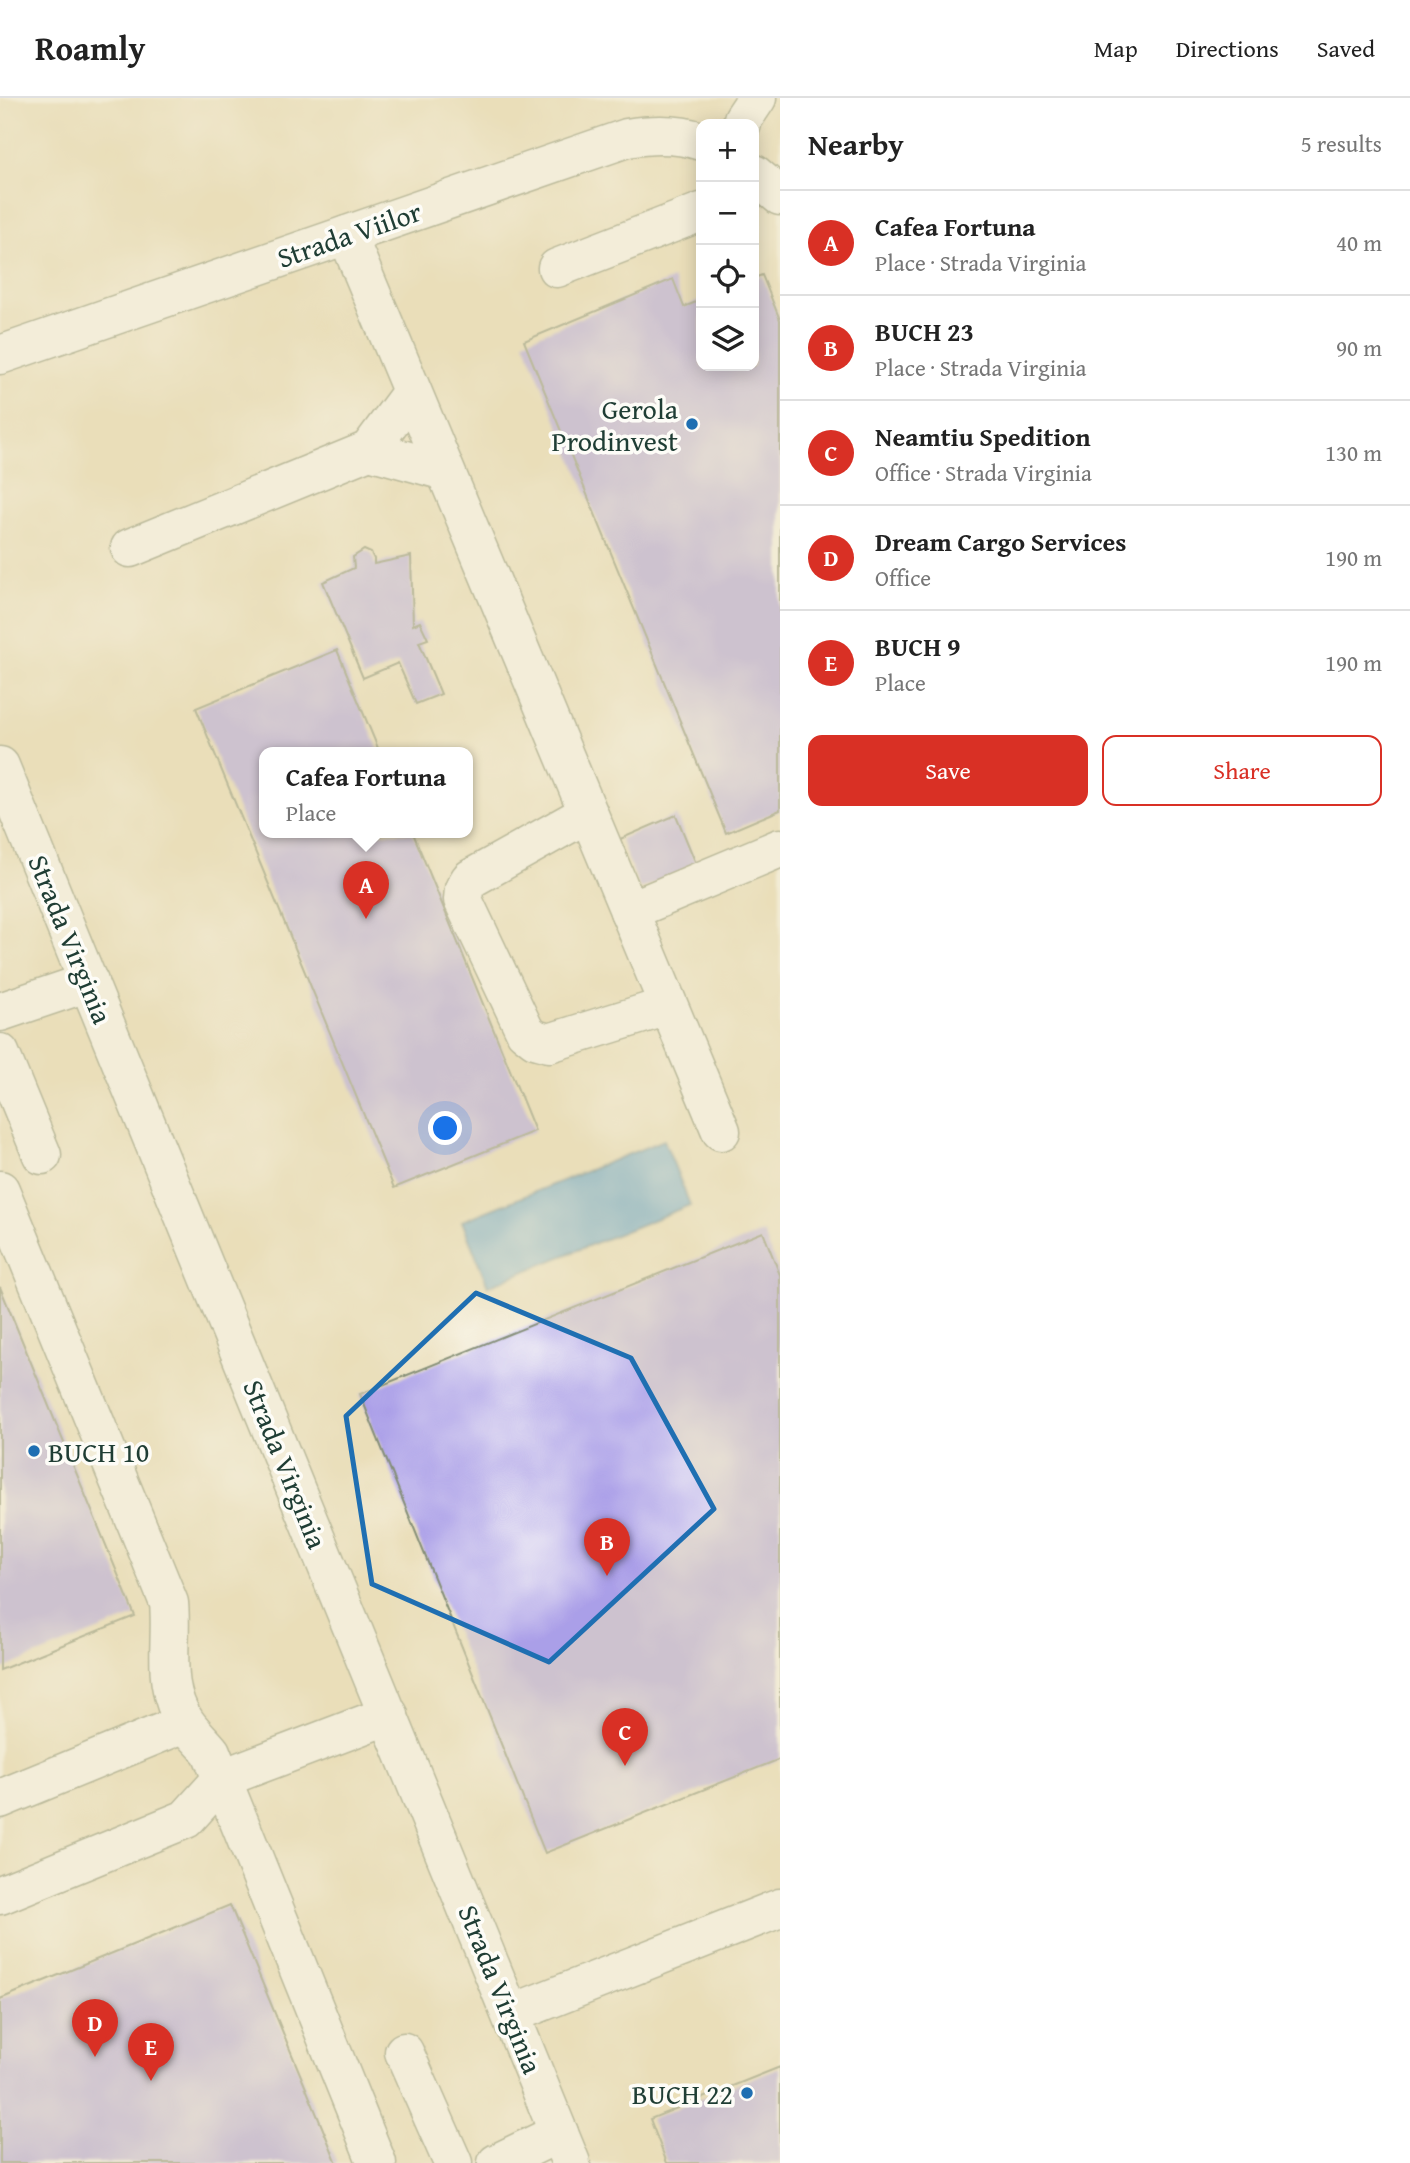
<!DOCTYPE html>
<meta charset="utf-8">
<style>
body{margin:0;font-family:"Gentium Book Plus",serif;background:#f6f6f6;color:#222}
.controls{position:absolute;right:21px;top:21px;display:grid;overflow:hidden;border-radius:14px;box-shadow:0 4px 18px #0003}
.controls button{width:63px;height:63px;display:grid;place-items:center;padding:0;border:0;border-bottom:2px solid #e0e0e0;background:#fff;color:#222;font:35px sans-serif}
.you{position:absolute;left:446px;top:1031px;width:24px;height:24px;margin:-18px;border:5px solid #fff;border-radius:50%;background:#1a73e8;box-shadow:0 0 0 10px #1a73e833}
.badge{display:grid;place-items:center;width:46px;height:46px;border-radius:50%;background:#d93025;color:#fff;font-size:23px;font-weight:700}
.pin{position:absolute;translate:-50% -58px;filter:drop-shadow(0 2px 4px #0008)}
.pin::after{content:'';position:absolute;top:37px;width:24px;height:21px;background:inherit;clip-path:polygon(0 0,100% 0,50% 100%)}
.popup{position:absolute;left:259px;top:649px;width:214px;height:91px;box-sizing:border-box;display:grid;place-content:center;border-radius:14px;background:#fff;filter:drop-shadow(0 2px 5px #0005);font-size:23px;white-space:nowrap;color:#767676}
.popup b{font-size:26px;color:#222}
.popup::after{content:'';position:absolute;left:50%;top:100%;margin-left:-14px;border:14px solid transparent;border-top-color:#fff}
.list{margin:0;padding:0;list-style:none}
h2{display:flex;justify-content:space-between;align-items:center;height:91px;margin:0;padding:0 28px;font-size:30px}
h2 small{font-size:23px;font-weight:400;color:#767676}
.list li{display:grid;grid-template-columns:46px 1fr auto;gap:21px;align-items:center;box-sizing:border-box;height:105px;padding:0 28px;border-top:2px solid #e0e0e0}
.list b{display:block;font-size:26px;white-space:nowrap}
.list p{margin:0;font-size:23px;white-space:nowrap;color:#767676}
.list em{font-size:23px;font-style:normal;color:#767676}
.actions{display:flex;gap:14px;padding:21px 28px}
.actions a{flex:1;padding:16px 0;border:2px solid #d93025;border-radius:14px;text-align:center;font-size:24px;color:#d93025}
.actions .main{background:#d93025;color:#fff}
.icon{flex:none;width:38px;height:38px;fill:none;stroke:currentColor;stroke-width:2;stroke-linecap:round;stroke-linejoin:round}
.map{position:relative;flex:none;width:780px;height:2065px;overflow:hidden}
header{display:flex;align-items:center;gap:42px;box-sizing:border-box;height:98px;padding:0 35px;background:#fff;border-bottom:2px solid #e0e0e0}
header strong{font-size:33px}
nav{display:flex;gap:38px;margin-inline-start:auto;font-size:24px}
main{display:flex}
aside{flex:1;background:#fff}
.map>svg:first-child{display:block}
.water{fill:#5ca2d2;stroke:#3e7083;stroke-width:2}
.building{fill:#aa9fe8}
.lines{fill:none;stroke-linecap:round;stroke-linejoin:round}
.minor-casing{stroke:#848e76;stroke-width:41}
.major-casing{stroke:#848e76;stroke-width:41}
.minor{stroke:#fff;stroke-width:38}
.major{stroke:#fff;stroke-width:38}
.marked{fill:none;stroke:#1f6fb2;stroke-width:5;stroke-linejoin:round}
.poi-dot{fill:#1f6fb2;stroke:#fdfcf7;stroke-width:2.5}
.labels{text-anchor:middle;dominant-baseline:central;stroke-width:7;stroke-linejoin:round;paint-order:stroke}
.street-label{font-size:28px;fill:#1f3d34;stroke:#fdfcf7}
.poi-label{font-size:28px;fill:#1f3d34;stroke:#fdfcf7;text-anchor:end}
</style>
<header>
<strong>Roamly</strong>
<nav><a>Map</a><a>Directions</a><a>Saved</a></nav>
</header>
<main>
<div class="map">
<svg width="780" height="2065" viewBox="0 0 780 2065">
<rect width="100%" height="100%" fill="#fdfcf7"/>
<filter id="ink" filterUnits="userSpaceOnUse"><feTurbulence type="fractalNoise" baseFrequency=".0143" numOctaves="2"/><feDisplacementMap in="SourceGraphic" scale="14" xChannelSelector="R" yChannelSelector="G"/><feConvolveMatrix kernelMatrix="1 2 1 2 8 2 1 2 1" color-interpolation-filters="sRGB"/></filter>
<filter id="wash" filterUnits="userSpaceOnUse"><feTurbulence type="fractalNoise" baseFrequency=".00686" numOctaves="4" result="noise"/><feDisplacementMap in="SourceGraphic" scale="28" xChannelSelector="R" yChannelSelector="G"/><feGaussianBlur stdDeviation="1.57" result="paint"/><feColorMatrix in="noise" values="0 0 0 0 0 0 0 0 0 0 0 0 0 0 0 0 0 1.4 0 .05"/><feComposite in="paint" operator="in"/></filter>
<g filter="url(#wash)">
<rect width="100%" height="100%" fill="#eadeb9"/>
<polygon class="water" points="664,1042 690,1107 488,1188 462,1123"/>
<g id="blocks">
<g class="building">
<polygon points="762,177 780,222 780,712 726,735 524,243 673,181 684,209 701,202 701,268 754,268 754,180"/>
<polygon points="364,452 371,455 374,461 374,466 411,458 413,527 420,524 428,541 419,544 441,596 416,606 398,565 363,580 323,484 354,470 353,459"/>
<polygon points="337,552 380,655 264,655 264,735 413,735 535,1033 394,1090 196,610"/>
<polygon points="676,717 697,768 640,791 620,741"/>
<polygon points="763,1134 780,1177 780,1661 545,1755 360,1296"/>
<polygon points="0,1189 135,1518 0,1572"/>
<polygon points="230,1807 337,2065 0,2065 0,1901"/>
<polygon points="780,1969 780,2065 667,2065 650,2021"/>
</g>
</g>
</g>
<g filter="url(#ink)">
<use href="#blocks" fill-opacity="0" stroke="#848e76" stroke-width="2"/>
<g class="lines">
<g class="minor-casing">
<g id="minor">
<polyline points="347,137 721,1033"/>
<polyline points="557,170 701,114"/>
<path d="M 0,257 L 627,40 C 651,36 677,35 701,43"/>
<polyline points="369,352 445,373"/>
<polyline points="130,450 369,352 412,294"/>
<polyline points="0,668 571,2065"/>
<polyline points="588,715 470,781 464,791 463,802 525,933 535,941 549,945 668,908"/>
<polyline points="629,813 780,750"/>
<polyline points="0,914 89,884"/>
<polyline points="0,955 42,1057"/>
<path d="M 0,1092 L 169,1505 C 173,1546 160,1588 186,1625 C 193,1635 203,1644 211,1654 L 377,2065"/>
<polyline points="0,1701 185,1625"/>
<polyline points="0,1797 186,1721 223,1680 389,1617"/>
<polyline points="511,1916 780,1810"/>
<polyline points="404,1954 453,2065"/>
<polyline points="497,2065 559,2035"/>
</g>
</g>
<g class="major-casing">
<g id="major">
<polyline points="742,26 743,21 757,0"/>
<polyline points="754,76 780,98"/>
</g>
</g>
<use href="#minor" class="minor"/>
<use href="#major" class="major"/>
</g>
</g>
<path d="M0 0H780V2065H0ZM 476,1195 L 631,1260 L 714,1411 L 549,1564 L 372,1486 L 346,1318 Z" fill="#eadeb9" fill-opacity=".55" fill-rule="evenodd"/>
<path class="marked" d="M 476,1195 L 631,1260 L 714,1411 L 549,1564 L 372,1486 L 346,1318 Z"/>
<g class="poi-dot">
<circle cx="692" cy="326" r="7"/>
<circle cx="34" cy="1353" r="7"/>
<circle cx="747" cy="1995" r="7"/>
</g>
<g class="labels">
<g class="street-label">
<text transform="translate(349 136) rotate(-19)">Strada Viilor</text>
<text transform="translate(71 841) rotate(68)">Strada Virginia</text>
<text transform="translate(286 1366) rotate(68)">Strada Virginia</text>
<text transform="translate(501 1891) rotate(68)">Strada Virginia</text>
</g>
<g class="poi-label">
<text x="678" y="310">Gerola<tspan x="678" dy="32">Prodinvest</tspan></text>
<text x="48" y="1353" text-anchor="start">BUCH 10</text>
<text x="733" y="1995">BUCH 22</text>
</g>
</g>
</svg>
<div class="controls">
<button>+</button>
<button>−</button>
<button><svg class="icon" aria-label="locate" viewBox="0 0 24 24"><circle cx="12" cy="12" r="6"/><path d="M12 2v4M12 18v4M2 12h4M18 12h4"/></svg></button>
<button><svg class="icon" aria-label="layers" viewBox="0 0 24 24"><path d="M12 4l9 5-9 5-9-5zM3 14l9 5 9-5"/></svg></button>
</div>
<div class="you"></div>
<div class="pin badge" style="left:366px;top:821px">A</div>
<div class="popup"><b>Cafea Fortuna</b>Place</div>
<div class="pin badge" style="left:607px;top:1478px">B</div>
<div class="pin badge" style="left:625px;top:1668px">C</div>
<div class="pin badge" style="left:95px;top:1959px">D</div>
<div class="pin badge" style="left:151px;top:1983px">E</div>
</div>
<aside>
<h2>Nearby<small>5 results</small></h2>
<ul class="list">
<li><span class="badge">A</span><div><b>Cafea Fortuna</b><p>Place · Strada Virginia</p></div><em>40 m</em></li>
<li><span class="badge">B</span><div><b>BUCH 23</b><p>Place · Strada Virginia</p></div><em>90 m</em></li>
<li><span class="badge">C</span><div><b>Neamtiu Spedition</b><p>Office · Strada Virginia</p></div><em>130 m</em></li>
<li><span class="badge">D</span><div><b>Dream Cargo Services</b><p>Office</p></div><em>190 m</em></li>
<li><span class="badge">E</span><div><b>BUCH 9</b><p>Place</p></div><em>190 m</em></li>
</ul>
<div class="actions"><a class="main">Save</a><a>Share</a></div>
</aside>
</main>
